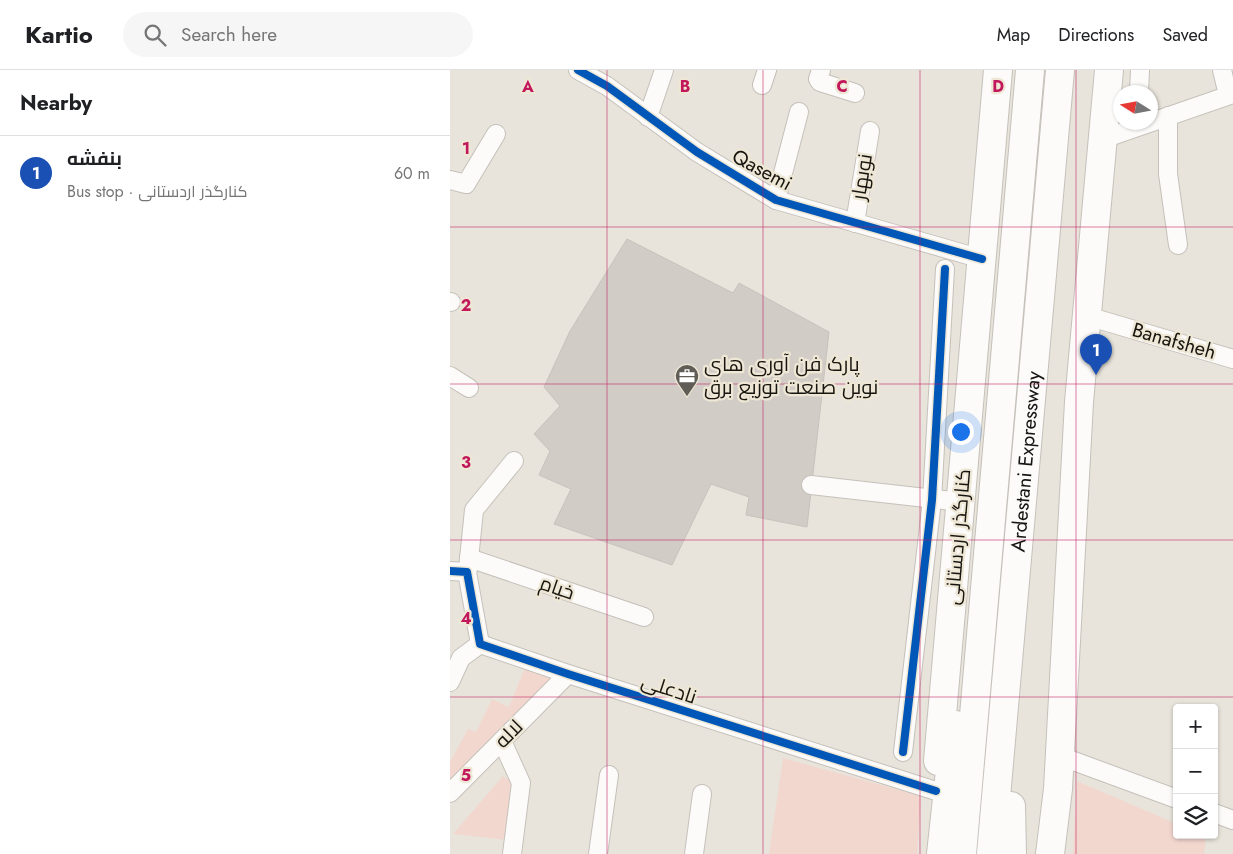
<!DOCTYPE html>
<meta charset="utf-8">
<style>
body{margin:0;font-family:Jost,Cairo,sans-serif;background:#f6f6f6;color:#202124}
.controls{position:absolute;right:15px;bottom:15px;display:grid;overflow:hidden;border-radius:5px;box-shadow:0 1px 4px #0004}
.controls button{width:45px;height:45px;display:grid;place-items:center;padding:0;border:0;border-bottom:1px solid #e0e0e0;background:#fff;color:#202124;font:25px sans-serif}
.compass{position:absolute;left:663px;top:15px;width:45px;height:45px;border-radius:50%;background:#fff;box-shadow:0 1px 4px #0004;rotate:281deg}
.you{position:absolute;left:510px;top:361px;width:18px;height:18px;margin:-12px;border:4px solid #fff;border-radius:50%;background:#1a73e8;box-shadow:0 0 0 8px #1a73e833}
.badge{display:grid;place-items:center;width:32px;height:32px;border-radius:50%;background:#605d56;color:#fff;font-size:16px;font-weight:700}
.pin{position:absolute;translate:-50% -41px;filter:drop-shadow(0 1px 2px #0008)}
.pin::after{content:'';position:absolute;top:26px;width:18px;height:15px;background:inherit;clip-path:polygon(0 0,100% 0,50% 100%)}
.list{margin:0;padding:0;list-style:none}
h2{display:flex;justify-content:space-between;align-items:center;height:65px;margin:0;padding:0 20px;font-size:21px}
h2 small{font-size:16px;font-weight:400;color:#757577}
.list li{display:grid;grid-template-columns:32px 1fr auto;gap:15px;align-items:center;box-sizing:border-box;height:75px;padding:0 20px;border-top:1px solid #e0e0e0}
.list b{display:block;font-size:19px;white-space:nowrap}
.list p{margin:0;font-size:16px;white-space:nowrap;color:#757577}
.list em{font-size:16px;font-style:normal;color:#757577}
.icon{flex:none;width:28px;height:28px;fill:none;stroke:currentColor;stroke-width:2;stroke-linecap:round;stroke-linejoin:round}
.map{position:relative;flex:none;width:783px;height:784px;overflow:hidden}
header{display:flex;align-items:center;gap:30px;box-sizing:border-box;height:70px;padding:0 25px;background:#fff;border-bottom:1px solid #e0e0e0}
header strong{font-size:24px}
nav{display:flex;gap:28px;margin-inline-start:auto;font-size:18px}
.search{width:350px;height:45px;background:#f6f6f6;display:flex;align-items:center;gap:12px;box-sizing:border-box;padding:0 18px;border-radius:28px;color:#757577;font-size:19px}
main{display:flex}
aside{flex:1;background:#fff}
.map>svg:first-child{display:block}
.green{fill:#f2d7cf}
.building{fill:#d1ccc5;stroke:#c7c2bc}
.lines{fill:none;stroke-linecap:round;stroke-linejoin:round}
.street-casing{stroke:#c5c1ba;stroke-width:20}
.primary-casing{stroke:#c5c1ba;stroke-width:30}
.highway-casing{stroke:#c5c1ba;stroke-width:30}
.street{stroke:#fcfbfa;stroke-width:18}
.primary{stroke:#fcfbfa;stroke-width:28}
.highway{stroke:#fcfbfa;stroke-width:28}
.cycleway-casing{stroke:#eee7d5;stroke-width:11}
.cycleway{stroke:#0057b8;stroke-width:8}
.grid{fill:none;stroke:#c2185b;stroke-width:1;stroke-opacity:0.55}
.labels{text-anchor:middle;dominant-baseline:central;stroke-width:4.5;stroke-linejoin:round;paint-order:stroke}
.street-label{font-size:20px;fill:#17150f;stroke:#eee7d5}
.poi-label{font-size:20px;fill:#17150f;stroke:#eee7d5;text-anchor:start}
.grid-label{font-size:16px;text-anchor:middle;font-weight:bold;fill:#c2185b;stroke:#eee7d5;stroke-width:4.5;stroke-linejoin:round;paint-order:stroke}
</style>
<header>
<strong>Kartio</strong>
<div class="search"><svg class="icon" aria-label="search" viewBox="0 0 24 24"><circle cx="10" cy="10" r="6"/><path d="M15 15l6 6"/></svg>Search here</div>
<nav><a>Map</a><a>Directions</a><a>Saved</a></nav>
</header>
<main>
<aside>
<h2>Nearby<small></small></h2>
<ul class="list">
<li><span class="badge" style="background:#1a4fb4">1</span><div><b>بنفشه</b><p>Bus stop · کنارگذر اردستانی</p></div><em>60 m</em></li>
</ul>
</aside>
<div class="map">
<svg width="783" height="784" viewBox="0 0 783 784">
<rect width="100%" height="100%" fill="#e8e4db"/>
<g class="green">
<polygon points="75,598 90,602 104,609 0,717 0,692 18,659 26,662 42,629 59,637"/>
<polygon points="333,688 471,726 467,784 319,784"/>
<polygon points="53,706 65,715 57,770 3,764"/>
<polygon points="627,711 727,754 727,765 752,765 756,767 754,784 623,784"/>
</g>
<polygon class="building" points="177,169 283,223 289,213 379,262 357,457 296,445 299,427 261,414 222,495 104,454 121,419 89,405 100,381 84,364 110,336 94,317 120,261"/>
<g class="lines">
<g class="street-casing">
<g id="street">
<polyline points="128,0 157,16 247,82 326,130 532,189"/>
<polyline points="371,0 368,9 370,12 405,23"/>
<polyline points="772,0 778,25"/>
<polyline points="312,15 317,0"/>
<polyline points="689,22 690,0"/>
<polyline points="718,46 718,104 728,175"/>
<polyline points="198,47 214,0"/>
<polyline points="653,69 783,24"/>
<polyline points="0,110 16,114 46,64"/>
<polyline points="326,130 349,42"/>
<polyline points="405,153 420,61"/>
<polyline points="0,232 1,232"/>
<polyline points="637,246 783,289"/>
<polyline points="0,306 19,318"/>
<polyline points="361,415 511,432"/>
<polyline points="19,488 194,547"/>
<polyline points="18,499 24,440 64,391"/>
<polyline points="0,501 17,502 30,574 118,604 486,721"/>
<polyline points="0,612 11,588 30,574"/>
<polyline points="52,671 71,713 62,784"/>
<polyline points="453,682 482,430 495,199"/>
<polyline points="610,686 727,729"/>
<polyline points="0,723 118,604"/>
<polyline points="764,743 783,750"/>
<polyline points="148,784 159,705"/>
<polyline points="244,784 252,724"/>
</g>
</g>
<g class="primary-casing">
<g id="primary">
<polyline points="488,691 548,0"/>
<polyline points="600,784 608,719 629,332 659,0"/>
</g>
</g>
<g class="highway-casing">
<g id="highway">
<polyline points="561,736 562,784"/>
<polyline points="491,784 505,655"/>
<polyline points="512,784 580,0"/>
<path id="s1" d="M 541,784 L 610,0"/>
</g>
</g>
<use href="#street" class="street"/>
<use href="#primary" class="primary"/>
<use href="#highway" class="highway"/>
<g class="cycleway-casing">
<g id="cycleway">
<polyline points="128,0 157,16 247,82 326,130 532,189"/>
<polyline points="0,501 17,502 30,574 118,604 486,721"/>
<polyline points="453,682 482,430 495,199"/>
</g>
</g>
<use href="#cycleway" class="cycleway"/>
</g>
<path class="grid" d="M 157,0 L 157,784M 313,0 L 313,784M 470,0 L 470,784M 626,0 L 626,784M 0,157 L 783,157M 0,314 L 783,314M 0,470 L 783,470M 0,627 L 783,627"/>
<defs>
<g id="office-pin" transform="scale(1.25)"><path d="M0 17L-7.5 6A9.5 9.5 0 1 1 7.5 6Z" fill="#605d56" stroke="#eee7d5"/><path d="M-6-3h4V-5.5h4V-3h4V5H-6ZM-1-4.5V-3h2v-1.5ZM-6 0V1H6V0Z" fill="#fff"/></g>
</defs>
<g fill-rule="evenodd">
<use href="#office-pin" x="237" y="306"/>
</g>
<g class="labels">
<g class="street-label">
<text transform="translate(312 100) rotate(28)">Qasemi</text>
<text transform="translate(412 107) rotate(-81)">نوبهار</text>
<text transform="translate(724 271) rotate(16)">Banafsheh</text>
<text stroke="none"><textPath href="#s1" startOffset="394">Ardestani Expressway</textPath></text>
<text transform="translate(508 467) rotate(-85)">کنارگذر اردستانی</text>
<text transform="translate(107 518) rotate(19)">خیام</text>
<text transform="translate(219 619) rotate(18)">نادعلی</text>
<text transform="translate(59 664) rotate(-45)">لاله</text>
</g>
<g class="poi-label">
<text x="254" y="294">پارک فن آوری های<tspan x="254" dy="23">نوین صنعت توزیع برق</tspan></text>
</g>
</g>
<g class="grid-label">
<text x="78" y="22">A</text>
<text x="235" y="22">B</text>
<text x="392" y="22">C</text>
<text x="548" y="22">D</text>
<text x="16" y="84">1</text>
<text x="16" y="241">2</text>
<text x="16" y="398">3</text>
<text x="16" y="554">4</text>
<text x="16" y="711">5</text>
</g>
</svg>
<div class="controls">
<button>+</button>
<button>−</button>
<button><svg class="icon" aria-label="layers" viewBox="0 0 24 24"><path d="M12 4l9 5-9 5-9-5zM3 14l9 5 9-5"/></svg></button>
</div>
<svg class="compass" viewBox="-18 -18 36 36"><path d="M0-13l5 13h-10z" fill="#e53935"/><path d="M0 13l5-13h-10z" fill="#757577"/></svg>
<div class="you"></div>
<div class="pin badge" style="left:646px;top:305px;background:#1a4fb4">1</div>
</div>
</main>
